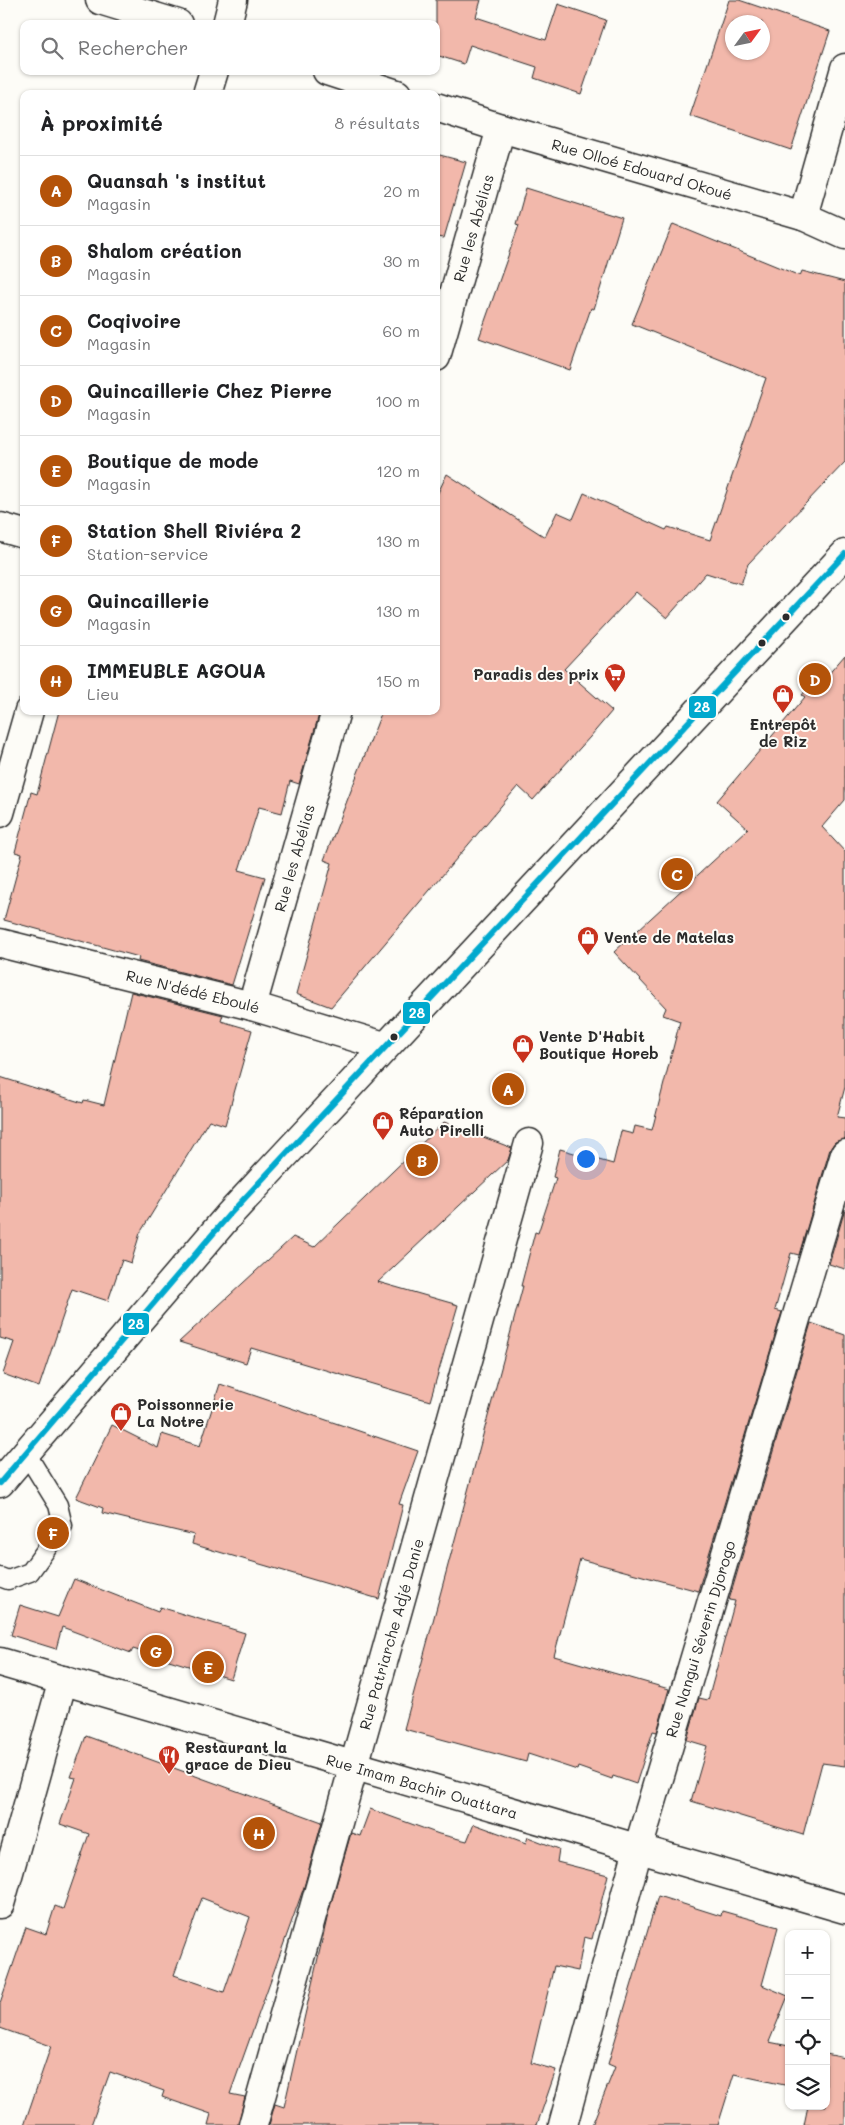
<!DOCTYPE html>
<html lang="fr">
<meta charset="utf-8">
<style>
body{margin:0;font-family:Mali,sans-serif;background:#f2f2f2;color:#202124}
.controls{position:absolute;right:15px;bottom:15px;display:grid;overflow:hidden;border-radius:10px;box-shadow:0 1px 4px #0004}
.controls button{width:45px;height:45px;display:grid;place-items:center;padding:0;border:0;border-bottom:1px solid #e0e0e0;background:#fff;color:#202124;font:25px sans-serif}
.compass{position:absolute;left:725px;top:15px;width:45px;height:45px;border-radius:50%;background:#fff;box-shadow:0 1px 4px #0004;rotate:57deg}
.you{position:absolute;left:585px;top:1158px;width:18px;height:18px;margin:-12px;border:4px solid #fff;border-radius:50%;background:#1a73e8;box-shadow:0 0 0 8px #1a73e833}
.badge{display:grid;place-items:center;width:32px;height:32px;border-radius:50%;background:#b45309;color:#fff;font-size:16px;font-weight:700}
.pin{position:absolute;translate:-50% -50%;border:2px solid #fff;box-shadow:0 1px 5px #0006}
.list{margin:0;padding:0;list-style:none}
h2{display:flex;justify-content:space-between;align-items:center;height:65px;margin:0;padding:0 20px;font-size:21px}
h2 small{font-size:16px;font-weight:400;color:#757577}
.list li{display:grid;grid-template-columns:32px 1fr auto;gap:15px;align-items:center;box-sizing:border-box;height:70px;padding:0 20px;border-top:1px solid #e0e0e0}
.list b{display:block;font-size:19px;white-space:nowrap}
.list p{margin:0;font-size:16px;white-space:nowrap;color:#757577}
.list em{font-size:16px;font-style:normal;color:#757577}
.icon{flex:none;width:28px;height:28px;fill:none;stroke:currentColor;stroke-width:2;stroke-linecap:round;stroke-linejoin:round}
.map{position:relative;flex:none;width:845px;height:2125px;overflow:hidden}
.search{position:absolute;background:#fff;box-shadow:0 1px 4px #0004;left:20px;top:20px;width:420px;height:55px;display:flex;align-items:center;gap:12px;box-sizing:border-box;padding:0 18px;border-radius:10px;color:#757577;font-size:19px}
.panel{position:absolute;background:#fff;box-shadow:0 1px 4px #0004;left:20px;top:90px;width:420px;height:625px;border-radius:10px}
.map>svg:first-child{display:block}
.building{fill:#f2b8ab;stroke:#2b2b2b;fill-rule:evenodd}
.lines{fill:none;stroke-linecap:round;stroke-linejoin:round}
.service-casing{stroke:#2b2b2b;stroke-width:21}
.minor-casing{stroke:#2b2b2b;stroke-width:31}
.tertiary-casing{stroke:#2b2b2b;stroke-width:31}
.service{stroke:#fdfcf7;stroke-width:18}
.minor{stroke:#fdfcf7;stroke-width:28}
.tertiary{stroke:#fdfcf7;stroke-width:28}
.bus-1-casing{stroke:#fdfcf7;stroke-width:10}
.bus-1{stroke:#00a9ce;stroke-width:6}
.bus-dot{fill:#2b2b2b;stroke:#fdfcf7;stroke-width:2}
.labels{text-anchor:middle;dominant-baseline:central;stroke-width:4;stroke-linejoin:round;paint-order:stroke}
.street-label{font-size:15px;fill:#2b2b2b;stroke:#fdfcf7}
.poi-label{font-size:15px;font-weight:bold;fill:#2b2b2b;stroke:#fdfcf7;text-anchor:start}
.line-badge{stroke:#fdfcf7;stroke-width:2}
.badge-label{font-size:14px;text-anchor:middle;font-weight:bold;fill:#fff}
</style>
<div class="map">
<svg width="845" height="2125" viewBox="0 0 845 2125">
<rect width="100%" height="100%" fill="#fdfcf7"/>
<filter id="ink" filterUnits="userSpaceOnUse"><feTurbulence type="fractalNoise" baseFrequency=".02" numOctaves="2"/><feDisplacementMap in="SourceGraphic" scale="10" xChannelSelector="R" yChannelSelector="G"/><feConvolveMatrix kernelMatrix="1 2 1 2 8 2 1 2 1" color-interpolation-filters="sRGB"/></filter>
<g filter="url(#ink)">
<g class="building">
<polygon points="436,0 481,0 476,17 546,40 558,4 606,20 581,94 534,78 537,67 470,45 464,64 436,55"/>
<path d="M 729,0 L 739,0 L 830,31 L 791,150 L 690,116 ZM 732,22 L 762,22 L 762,52 L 732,52 Z"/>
<polygon points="436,154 466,162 444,238 436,237"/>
<polygon points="526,188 622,218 594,309 591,308 570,370 479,338 519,225 516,224"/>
<polygon points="673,224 800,276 802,271 845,282 845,462 748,564 741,584 706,573 667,618 636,592 564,669 612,711 590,737 533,800 518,786 331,1007 296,994 332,863 324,860 382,711 436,711 436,497 447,474 545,537 557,512 573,519 584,493 666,530 668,527 710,540 766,378 632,324"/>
<polygon points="845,655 845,800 822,827 845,852 845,1087 837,1117 845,1118 845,1139 835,1142 830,1149 799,1255 791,1253 775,1310 782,1312 698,1591 580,1559 554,1656 669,1689 657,1732 653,1731 636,1784 613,1776 612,1779 578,1767 577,1770 528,1754 526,1762 404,1729 523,1286 521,1286 535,1232 538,1233 556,1178 553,1177 560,1149 613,1164 621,1131 633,1134 635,1126 652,1130 680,1021 663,1015 666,1008 614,952 748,829 717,801 805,697 802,695 821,672 826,677"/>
<polygon points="59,711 320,711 299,784 290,781 282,813 259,807 239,870 265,877 232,985 138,961 139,957 4,920 22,854 15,852 31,792 37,794"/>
<polygon points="131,992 223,1015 221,1021 252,1030 225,1125 209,1120 140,1233 131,1263 122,1260 108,1301 72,1289 39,1387 3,1374 14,1342 0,1338 0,1077 83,1103 84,1100 104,1105"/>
<polygon points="444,1122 512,1148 508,1160 378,1282 458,1305 430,1401 251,1348 246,1363 179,1342 293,1237 314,1247"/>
<polygon points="845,1209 845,1269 829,1264"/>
<polygon points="811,1323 845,1335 845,1766 822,1763 803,1835 691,1801 707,1746 687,1740 699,1698 708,1700 735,1601 729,1600"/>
<polygon points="220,1384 418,1451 399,1504 403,1505 379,1599 192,1544 194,1535 102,1513 103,1508 76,1498 112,1425 158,1448 162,1434 200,1446"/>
<polygon points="74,1579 158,1612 160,1607 245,1633 231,1679 133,1649 131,1653 62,1627 56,1649 11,1635 20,1605 58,1617"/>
<path d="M 86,1736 L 322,1822 L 304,1887 L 230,2094 L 245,2097 L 238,2125 L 208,2125 L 211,2114 L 162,2097 L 164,2091 L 110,2072 L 91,2125 L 24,2125 L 51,2046 L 0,2028 L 0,2003 L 26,1927 L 46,1934 L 55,1906 L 63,1909 L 89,1834 L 60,1824 L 76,1778 L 71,1777 ZM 202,1898 L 250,1917 L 224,1992 L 174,1975 Z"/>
<polygon points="370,1809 439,1834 467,1841 474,1824 526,1843 528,1837 559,1849 557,1862 608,1875 592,1939 584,1937 578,1971 554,1966 531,2063 556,2070 537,2125 269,2125 275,2104 284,2107 328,1914 351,1833 360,1836"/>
<polygon points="658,1896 721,1916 722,1911 778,1927 762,1985 788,1996 769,2042 789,2046 789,2086 734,2074 718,2125 592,2125 615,2067 608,2064"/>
<polygon points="826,2054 845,2058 845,2125 804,2125 808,2106 826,2106"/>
</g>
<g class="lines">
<g class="service-casing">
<polyline id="service" points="0,1577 8,1580 30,1572 63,1526 58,1505 26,1453"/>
</g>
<g class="minor-casing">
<g id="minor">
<polyline points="100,0 178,24"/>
<polyline points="227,24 233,0"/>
<polyline points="327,71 397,94"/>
<polyline points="207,94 214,71"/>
<polyline points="436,107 501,128 803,216 845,235"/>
<polyline points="803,216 845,68"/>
<polyline points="436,357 501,128"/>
<polyline points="0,527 24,534"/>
<polyline points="0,813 29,711"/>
<polyline points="0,943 252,1006 384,1046"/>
<polyline points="252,1006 336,711"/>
<polyline points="0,1662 845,1909"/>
<polyline points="0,1904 63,1680"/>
<polyline points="253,2125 529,1143"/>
<polyline points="563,2125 638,1849 845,1154"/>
</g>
</g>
<g class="tertiary-casing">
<polyline id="tertiary" points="0,1483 229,1215 845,554"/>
</g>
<use href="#service" class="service"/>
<use href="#minor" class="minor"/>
<use href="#tertiary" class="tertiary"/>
<g class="bus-1-casing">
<polyline id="bus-1" points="0,1483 229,1215 845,554"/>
</g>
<use href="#bus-1" class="bus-1"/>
</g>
</g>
<defs>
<g id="supermarket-pin" transform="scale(1.125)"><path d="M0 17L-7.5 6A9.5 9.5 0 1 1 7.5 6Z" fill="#c8321e" stroke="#fdfcf7"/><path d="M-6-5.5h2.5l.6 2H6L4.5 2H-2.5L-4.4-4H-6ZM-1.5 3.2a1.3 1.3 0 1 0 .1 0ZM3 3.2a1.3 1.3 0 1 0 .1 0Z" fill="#fff"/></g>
<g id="shop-pin" transform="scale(1.125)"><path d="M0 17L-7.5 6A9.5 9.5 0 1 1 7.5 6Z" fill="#c8321e" stroke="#fdfcf7"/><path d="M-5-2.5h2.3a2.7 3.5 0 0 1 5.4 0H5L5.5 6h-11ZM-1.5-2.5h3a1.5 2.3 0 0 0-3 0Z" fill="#fff"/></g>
<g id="restaurant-pin" transform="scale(1.125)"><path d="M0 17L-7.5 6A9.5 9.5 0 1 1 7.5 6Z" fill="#c8321e" stroke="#fdfcf7"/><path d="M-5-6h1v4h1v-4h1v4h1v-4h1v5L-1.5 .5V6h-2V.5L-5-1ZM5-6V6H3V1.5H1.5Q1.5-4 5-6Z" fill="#fff"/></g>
</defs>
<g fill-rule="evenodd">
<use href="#supermarket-pin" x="615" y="674"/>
<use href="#shop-pin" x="783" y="695"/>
<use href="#shop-pin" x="588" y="937"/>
<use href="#shop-pin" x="523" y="1045"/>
<use href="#shop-pin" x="383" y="1122"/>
<use href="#shop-pin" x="121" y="1413"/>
<use href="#restaurant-pin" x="169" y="1756"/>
</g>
<g class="bus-dot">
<circle cx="786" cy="617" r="4.5"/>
<circle cx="762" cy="643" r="4.5"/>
<circle cx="394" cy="1037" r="4.5"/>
</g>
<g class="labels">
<g class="street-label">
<text transform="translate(642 169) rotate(16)">Rue Olloé Edouard Okoué</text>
<text transform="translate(473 228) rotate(-74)">Rue les Abélias</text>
<text transform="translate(294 858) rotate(-74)">Rue les Abélias</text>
<text transform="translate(193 991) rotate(14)">Rue N'dédé Eboulé</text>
<text transform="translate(391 1634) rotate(-74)">Rue Patriarche Adjé Danie</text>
<text transform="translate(700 1639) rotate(-73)">Rue Nangui Séverin Djorogo</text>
<text transform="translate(422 1786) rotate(16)">Rue Imam Bachir Ouattara</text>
</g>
<g class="poi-label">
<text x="599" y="674" text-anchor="end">Paradis des prix</text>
<text x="783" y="724" text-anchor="middle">Entrepôt<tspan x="783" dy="17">de Riz</tspan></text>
<text x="604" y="937">Vente de Matelas</text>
<text x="539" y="1036">Vente D'Habit<tspan x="539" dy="17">Boutique Horeb</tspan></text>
<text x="399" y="1113">Réparation<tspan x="399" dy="17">Auto Pirelli</tspan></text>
<text x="137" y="1404">Poissonnerie<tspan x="137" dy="17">La Notre</tspan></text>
<text x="185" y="1747">Restaurant la<tspan x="185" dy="17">grace de Dieu</tspan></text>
</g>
</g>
<g class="line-badge">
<rect x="688" y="695" width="29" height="24" rx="5" fill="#00a9ce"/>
<rect x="402" y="1001" width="29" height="24" rx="5" fill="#00a9ce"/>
<rect x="122" y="1312" width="28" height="24" rx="5" fill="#00a9ce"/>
</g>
<g class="badge-label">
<text x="702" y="712">28</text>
<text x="417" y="1018">28</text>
<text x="136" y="1329">28</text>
</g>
</svg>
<div class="controls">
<button>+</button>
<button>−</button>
<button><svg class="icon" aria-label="locate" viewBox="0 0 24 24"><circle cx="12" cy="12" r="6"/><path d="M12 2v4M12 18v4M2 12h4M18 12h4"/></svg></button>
<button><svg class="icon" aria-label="layers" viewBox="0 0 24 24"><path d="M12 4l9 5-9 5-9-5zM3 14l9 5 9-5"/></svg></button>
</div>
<svg class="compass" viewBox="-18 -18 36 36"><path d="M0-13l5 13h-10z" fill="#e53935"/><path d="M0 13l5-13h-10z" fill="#757577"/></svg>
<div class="you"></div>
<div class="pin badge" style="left:508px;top:1089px">A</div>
<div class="pin badge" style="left:422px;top:1160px">B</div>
<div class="pin badge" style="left:677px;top:874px">C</div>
<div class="pin badge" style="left:815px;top:679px">D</div>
<div class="pin badge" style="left:208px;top:1667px">E</div>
<div class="pin badge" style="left:53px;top:1533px">F</div>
<div class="pin badge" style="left:156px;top:1651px">G</div>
<div class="pin badge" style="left:259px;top:1833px">H</div>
<div class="search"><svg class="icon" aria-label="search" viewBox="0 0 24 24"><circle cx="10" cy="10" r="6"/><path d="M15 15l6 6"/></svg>Rechercher</div>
<section class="panel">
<h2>À proximité<small>8 résultats</small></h2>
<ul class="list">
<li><span class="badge">A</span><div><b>Quansah 's institut</b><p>Magasin</p></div><em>20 m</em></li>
<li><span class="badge">B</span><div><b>Shalom création</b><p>Magasin</p></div><em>30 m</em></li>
<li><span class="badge">C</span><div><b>Coqivoire</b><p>Magasin</p></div><em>60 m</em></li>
<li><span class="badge">D</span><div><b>Quincaillerie Chez Pierre</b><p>Magasin</p></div><em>100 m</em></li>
<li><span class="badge">E</span><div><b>Boutique de mode</b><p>Magasin</p></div><em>120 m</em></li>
<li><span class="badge">F</span><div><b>Station Shell Riviéra 2</b><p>Station-service</p></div><em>130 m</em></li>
<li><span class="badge">G</span><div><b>Quincaillerie</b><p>Magasin</p></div><em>130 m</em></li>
<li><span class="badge">H</span><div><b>IMMEUBLE AGOUA</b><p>Lieu</p></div><em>150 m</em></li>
</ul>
</section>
</div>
